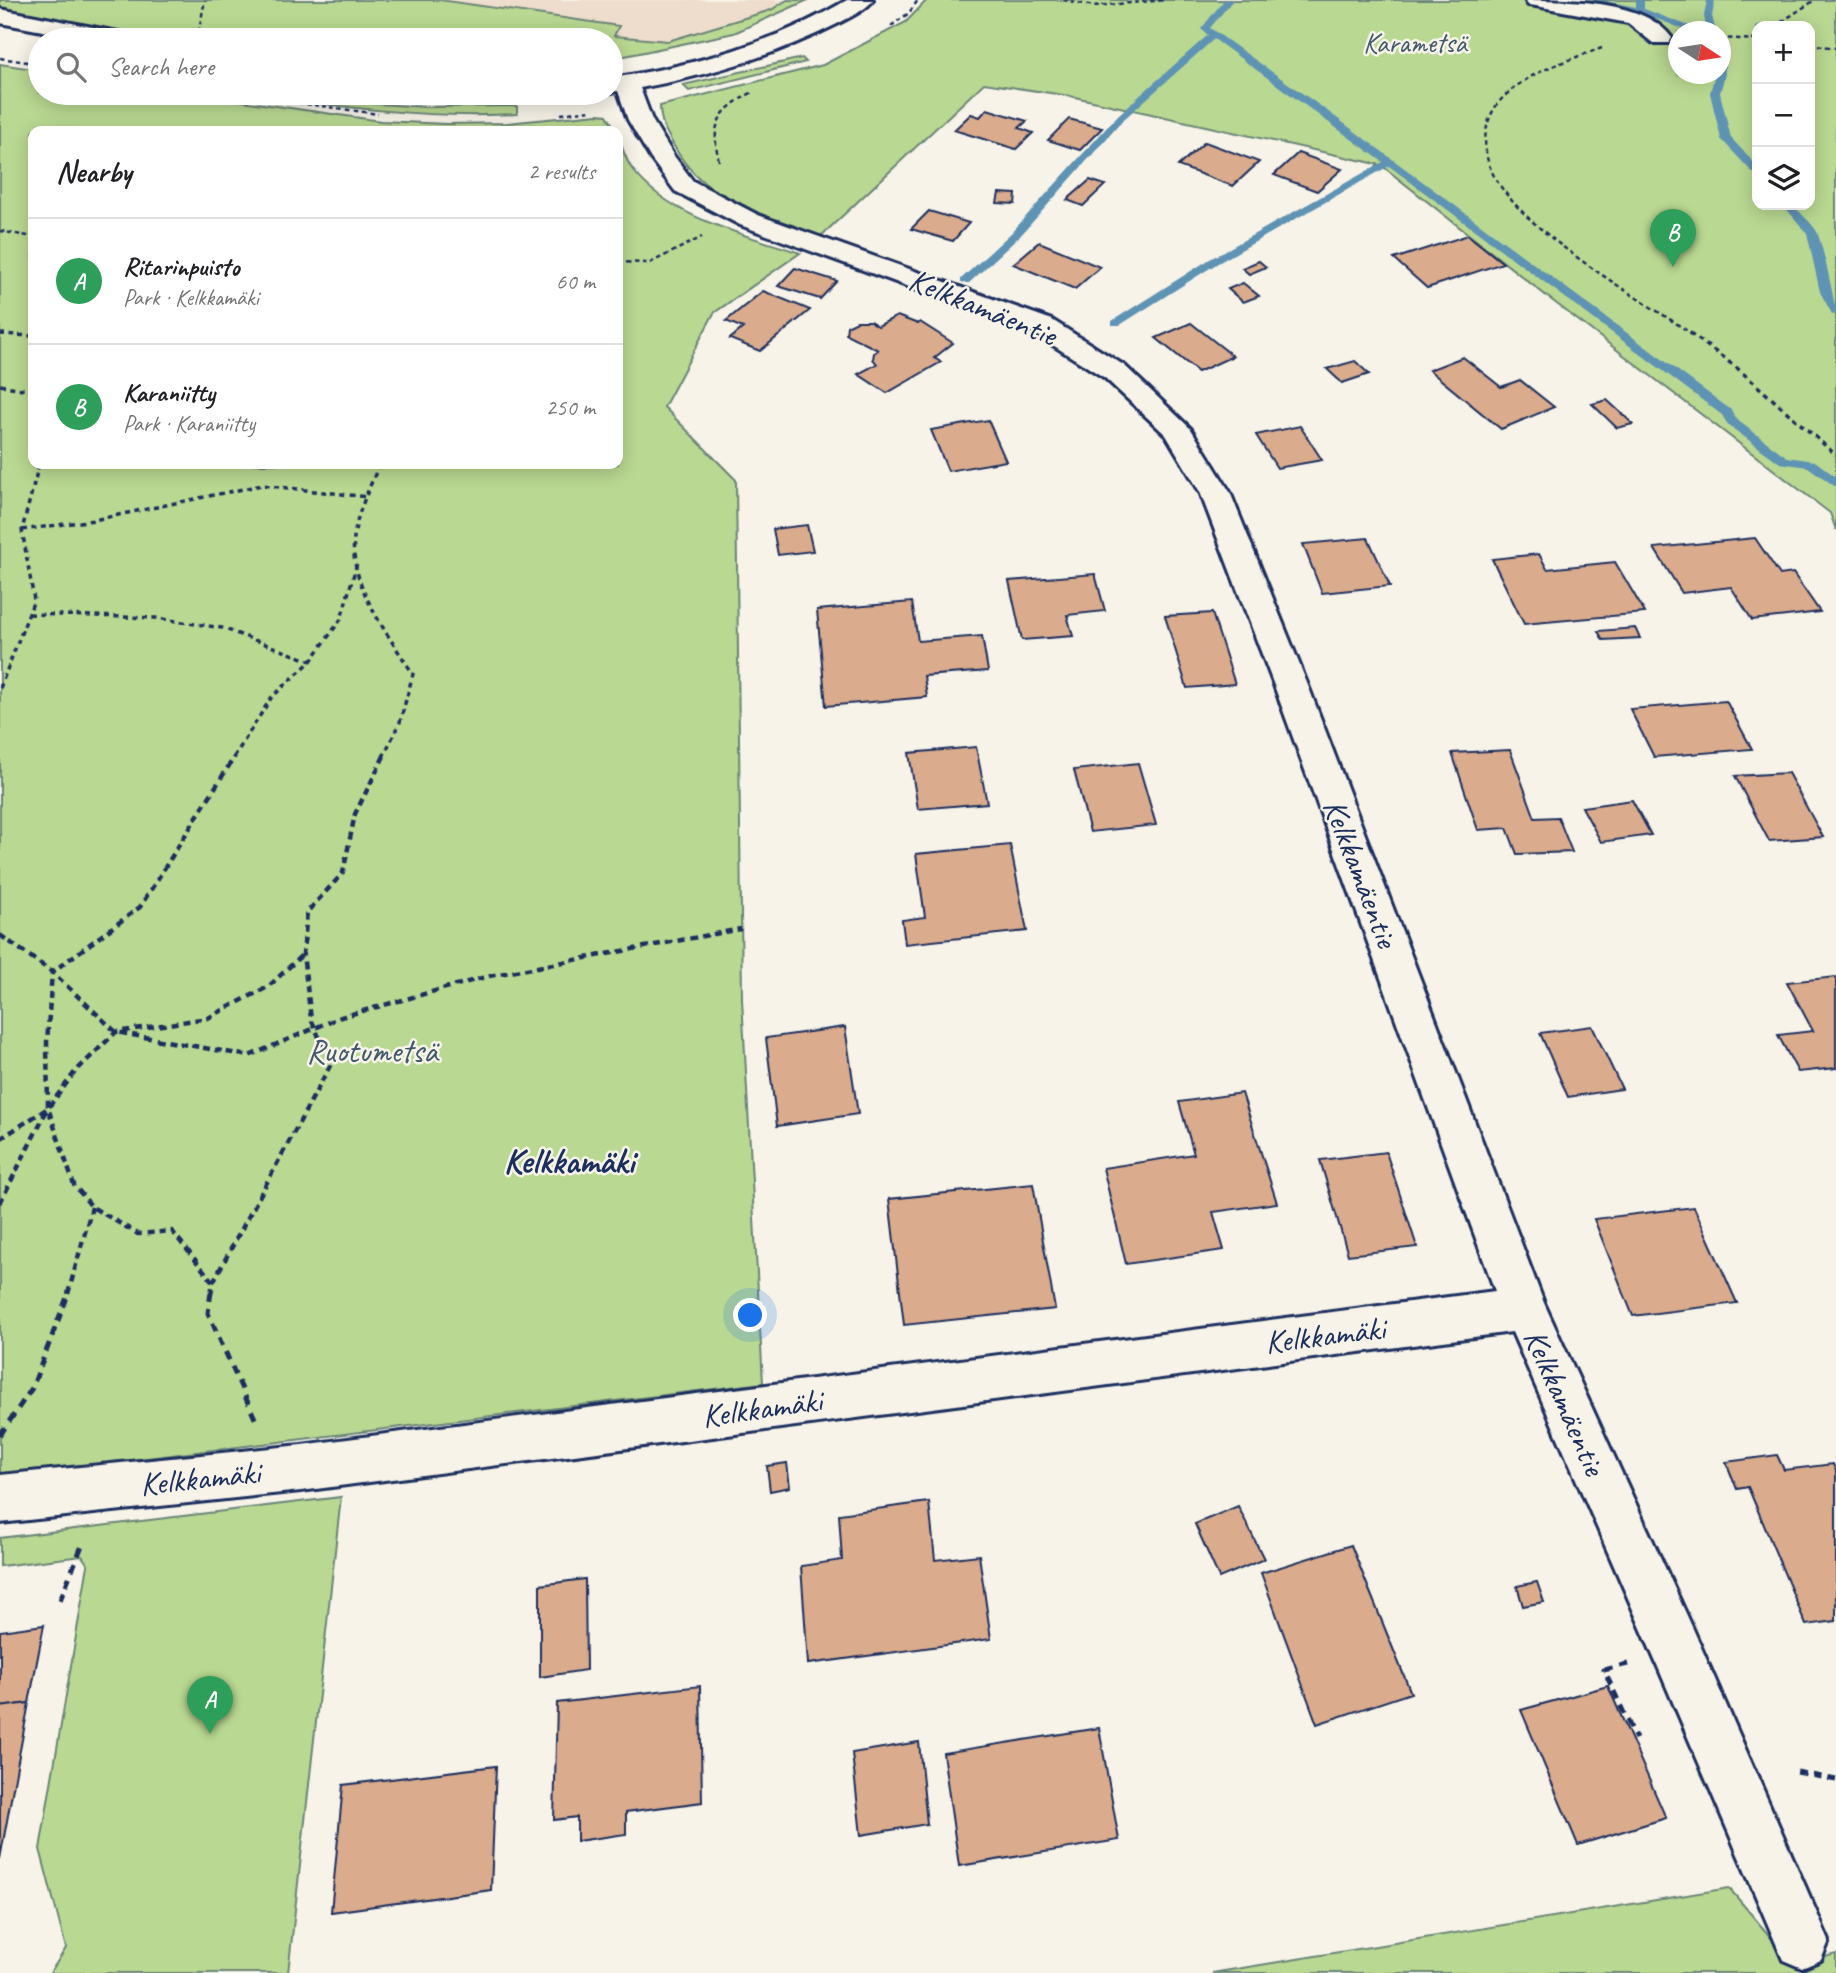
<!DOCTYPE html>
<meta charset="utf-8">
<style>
body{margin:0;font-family:Caveat,sans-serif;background:#f6f6f6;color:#202124}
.controls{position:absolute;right:21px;top:21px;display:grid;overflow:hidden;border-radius:14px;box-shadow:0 4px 18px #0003}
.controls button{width:63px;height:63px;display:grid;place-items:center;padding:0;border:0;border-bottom:2px solid #e0e0e0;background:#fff;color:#202124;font:35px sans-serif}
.compass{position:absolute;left:1668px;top:21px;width:63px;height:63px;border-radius:50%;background:#fff;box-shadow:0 4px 18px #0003;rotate:102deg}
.you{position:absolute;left:751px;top:1316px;width:24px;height:24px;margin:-18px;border:5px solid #fff;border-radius:50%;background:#1a73e8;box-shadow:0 0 0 10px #1a73e833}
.badge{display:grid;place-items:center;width:46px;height:46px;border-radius:50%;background:#db2777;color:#fff;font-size:23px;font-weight:700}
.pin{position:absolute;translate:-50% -58px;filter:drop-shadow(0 2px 4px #0008)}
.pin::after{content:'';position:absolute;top:37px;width:24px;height:21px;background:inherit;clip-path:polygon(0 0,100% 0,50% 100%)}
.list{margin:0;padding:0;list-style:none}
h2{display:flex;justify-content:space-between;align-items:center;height:91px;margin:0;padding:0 28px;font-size:30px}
h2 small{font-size:23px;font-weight:400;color:#757577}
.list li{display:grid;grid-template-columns:46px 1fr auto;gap:21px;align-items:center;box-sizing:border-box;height:126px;padding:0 28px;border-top:2px solid #e0e0e0}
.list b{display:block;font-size:26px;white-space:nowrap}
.list p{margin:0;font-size:23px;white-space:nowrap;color:#757577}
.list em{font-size:23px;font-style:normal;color:#757577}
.icon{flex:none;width:38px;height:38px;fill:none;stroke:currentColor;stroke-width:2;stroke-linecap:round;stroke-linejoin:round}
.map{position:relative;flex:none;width:1836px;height:1973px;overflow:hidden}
.search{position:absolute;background:#fff;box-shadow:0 4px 18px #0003;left:28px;top:28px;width:595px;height:77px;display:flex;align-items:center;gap:18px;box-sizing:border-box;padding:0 24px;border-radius:38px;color:#757577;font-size:26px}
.panel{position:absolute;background:#fff;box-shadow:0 4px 18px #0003;left:28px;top:126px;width:595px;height:343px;border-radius:14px}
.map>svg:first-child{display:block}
.built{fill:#edc}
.green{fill:#b9d891;stroke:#6a8478;stroke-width:2;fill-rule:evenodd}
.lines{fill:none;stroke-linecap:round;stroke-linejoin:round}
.stream{fill:#5f93b4;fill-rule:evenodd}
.building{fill:#daab8c;stroke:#1b2f5e;stroke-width:2}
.minor-casing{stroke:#1b2f5e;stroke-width:6}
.path-far3{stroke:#1b2f5e;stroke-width:2.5;stroke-dasharray:4.5 3.5;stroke-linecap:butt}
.path-far2{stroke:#1b2f5e;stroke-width:3.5;stroke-dasharray:5 4.5;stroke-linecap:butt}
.path-far1{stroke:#1b2f5e;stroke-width:4.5;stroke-dasharray:7 5;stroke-linecap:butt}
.path{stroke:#1b2f5e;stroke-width:5;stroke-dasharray:9 7;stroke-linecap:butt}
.minor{fill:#f7f3e8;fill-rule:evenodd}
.labels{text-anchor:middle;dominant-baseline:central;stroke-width:5;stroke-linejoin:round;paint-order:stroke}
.far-park-label{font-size:28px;fill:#42596b;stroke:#f7f3e8}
.street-label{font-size:33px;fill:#1b2f5e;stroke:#f7f3e8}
.park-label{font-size:33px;fill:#42596b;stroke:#f7f3e8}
.neighbourhood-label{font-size:35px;font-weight:bold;fill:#1b2f5e;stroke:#f7f3e8}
</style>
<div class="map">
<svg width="1836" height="1973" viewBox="0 0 1836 1973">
<rect width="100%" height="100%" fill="#f7f3e8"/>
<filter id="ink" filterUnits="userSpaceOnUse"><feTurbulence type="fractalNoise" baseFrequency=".0143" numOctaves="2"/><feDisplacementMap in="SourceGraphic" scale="14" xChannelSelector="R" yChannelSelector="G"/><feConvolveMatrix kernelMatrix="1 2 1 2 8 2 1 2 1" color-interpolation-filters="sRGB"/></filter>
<g filter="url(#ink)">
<polygon class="built" points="430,0 787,0 771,10 668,41 613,36"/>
<g class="green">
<polygon points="0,0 440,0 619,26 614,36 668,41 771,10 787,0 808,0 734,33 611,59 611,40 270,40 205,33 182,40 152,40 0,9"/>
<path d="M 927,0 L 1836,0 L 1836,530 L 1830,513 L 1549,298 L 1381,165 L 1070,96 L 984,83 L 821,236 C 766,217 703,201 674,146 C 666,132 660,122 660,106 L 823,65 L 906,22 ZM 1757,26 L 1810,26 L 1810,205 L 1757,205 ZM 1678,32 L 1720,32 L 1720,74 L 1678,74 Z"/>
<polygon points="802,58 806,62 689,91 683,85"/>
<path d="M 0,64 L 40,70 L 40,93 L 186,93 L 381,121 L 446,124 L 507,123 L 598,114 L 607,115 L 616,131 L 33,131 L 33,464 L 618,464 L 618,136 C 622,146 626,162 633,170 C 671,219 744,234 800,253 L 714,313 L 664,407 L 736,480 L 742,999 L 763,1383 L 0,1476 Z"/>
<path d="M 249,93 L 301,93 L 378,104 L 427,107 L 517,106 L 517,114 C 427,119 338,107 249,93 Z"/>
<polygon points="341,1497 288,1973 50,1973 66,1948 40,1849 88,1565 82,1556 0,1566 0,1538"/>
<polygon points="1729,1888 1794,1965 1836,1954 1836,1973 1212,1973"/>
</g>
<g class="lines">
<g class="stream">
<polygon points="1224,0 1233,0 1210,28 1330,113 1731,410 1737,420 1787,457 1815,461 1836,477 1836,487 1808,467 1780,463 1728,425 1722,415 1389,166 1218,263 1120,325 1112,325 1112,321 1210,259 1383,162 1214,39 1124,119 1020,236 969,283 961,283 961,279 1012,232 1118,115 1208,35 1201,29"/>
<polygon points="1583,0 1601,0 1636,7 1636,0 1644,0 1644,9 1705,32 1691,32 1638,12"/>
<polygon points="1707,0 1715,0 1712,16 1716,32 1707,32 1704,16"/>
<polygon points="1720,52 1725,55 1725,74 1720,93 1731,138 1757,166 1757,174 1753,173 1721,139 1710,93 1715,74 1720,74"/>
<path d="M 1783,205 L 1793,205 C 1800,213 1810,221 1816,230 C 1821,238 1836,305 1836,315 L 1832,314 L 1820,292 L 1807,233 Z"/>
</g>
</g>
<g class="building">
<polygon points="987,109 1027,121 1019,128 1033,133 1016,149 954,130 971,114 980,117"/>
<polygon points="1069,119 1102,128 1080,150 1048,140"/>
<polygon points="1205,142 1259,162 1233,186 1178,166"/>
<polygon points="1298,153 1342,169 1317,191 1274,175"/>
<polygon points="1090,180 1105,185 1083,206 1067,200"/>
<polygon points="999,193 1016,194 1015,204 997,203"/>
<polygon points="929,211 969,223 953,241 911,229"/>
<polygon points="1468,235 1503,263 1427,288 1394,259"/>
<polygon points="1039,242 1100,267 1075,289 1013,264"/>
<polygon points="1259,261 1266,267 1249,274 1242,268"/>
<polygon points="795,268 837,281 820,299 778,286"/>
<polygon points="1243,283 1259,296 1243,302 1228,289"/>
<polygon points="763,291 810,310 760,351 730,339 743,328 726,321"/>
<polygon points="897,316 918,324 920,322 953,343 934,358 941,362 887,393 858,374 877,364 873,359 874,353 878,350 846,334 847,326 857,321 870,321 878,326"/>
<polygon points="1191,323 1233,356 1198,372 1156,338"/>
<polygon points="1463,357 1501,387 1520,380 1554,407 1501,429 1429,370"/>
<polygon points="1355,361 1369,374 1342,383 1327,369"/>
<polygon points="1607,400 1633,424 1617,428 1592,404"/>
<polygon points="988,420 1006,461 948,471 931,430"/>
<polygon points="1300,426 1322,460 1277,468 1256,435"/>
<polygon points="807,525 813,551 778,555 773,529"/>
<polygon points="1368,538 1390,586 1322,593 1303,544"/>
<polygon points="1755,538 1780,575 1793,573 1820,612 1752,620 1731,587 1682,593 1654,548"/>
<polygon points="1539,554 1547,569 1615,562 1645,613 1524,624 1492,559"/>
<polygon points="1095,574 1105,611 1067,615 1073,636 1022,640 1009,581"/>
<polygon points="912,602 918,641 982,636 988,671 924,676 927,697 826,706 817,610"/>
<polygon points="1212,613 1235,684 1187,688 1165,616"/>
<polygon points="1635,628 1640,638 1603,640 1598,631"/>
<polygon points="1726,701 1752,749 1654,757 1630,709"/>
<polygon points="976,747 987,803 918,809 909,753"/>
<polygon points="1510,750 1535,818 1558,817 1572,852 1517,854 1507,828 1478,830 1452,753"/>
<polygon points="1138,763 1156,825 1090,832 1074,770"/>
<polygon points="1788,773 1823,837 1769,841 1735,776"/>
<polygon points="1632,800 1651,835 1601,842 1582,807"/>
<polygon points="1010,845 1027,931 905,944 902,920 925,917 916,854"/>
<polygon points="1836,977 1836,1068 1798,1072 1778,1035 1813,1031 1787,982"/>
<polygon points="1592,1026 1622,1089 1568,1097 1540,1033"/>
<polygon points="845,1027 858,1114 777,1126 766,1038"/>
<polygon points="1242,1093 1277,1203 1213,1212 1224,1250 1126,1264 1103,1168 1194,1154 1179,1102"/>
<polygon points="1386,1152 1417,1247 1348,1255 1320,1160"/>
<polygon points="1033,1184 1055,1309 904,1325 889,1199"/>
<polygon points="1694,1207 1737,1303 1633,1316 1594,1219"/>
<polygon points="1777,1455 1784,1470 1833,1464 1836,1471 1836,1621 1806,1625 1748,1487 1737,1489 1726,1462"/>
<polygon points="787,1463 790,1487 770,1491 767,1466"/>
<polygon points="929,1502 935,1560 979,1555 991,1639 808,1664 801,1566 842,1560 839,1514"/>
<polygon points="1238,1506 1264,1559 1219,1578 1195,1524"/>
<polygon points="1351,1545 1411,1693 1317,1724 1261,1573"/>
<polygon points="585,1579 586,1670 540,1677 540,1585"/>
<polygon points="1537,1582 1544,1602 1523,1606 1517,1586"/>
<polygon points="44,1625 29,1703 0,1707 0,1631"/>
<polygon points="700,1686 702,1802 626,1812 626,1834 577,1841 577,1817 554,1820 557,1703"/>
<polygon points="1608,1686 1666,1818 1578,1845 1521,1710"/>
<polygon points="29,1703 17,1766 0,1859 0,1707"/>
<polygon points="1099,1728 1119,1840 959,1866 943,1753"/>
<polygon points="919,1742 927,1824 861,1835 852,1753"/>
<polygon points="496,1766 491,1890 331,1912 343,1785"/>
</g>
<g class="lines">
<g class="minor-casing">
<g id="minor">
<path d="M 847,0 L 873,0 C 865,11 848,18 837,24 C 775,55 709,76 640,88 L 652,120 L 674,156 L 693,181 L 758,215 L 1052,320 L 1125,366 L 1191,429 L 1230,492 L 1309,688 L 1544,1303 L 1694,1631 L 1829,1941 L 1821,1960 L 1802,1968 L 1783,1960 L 1658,1667 L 1512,1332 L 301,1491 L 0,1523 L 0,1475 L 301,1445 L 1495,1291 L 1275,688 L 1200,492 L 1166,435 L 1105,378 L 1032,332 L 740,225 L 675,191 L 651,159 L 628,120 L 618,91 L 611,92 L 611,78 C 694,66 774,43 847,0 Z"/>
<path d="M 1525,0 C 1568,0 1645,0 1672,38 L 1669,43 L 1653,43 L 1628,23 L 1536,6 L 1528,5 Z"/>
<polygon points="0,9 123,33 131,35 134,40 90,40 0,23"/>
<polygon points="399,93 542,93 538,98 530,100 410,100 402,98"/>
</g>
</g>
<g class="path-far3">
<polyline points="1063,0 1094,6 1166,0"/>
<polyline points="891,26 909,13 918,0"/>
<polyline points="1775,26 1815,0"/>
<polyline points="1720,38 1757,40"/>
<polyline points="197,40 205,0"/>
<polyline points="201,40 223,40"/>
<polyline points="1810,44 1836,48"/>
<path d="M 1602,48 C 1569,60 1533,70 1507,94 C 1481,116 1479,153 1497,181 C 1533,238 1635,295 1692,334"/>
<polyline points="0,58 40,64"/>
<polyline points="227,93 378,114"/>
<polyline points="561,114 591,110"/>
<path d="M 719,161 C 710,122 719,110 753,92"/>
<polyline points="0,231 33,237"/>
<polyline points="618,262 650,263 702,237"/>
<polyline points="0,334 8,334"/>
</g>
<g class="path-far2">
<polyline points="1690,333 1737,368 1836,455"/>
<polyline points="0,334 33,336"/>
<polyline points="0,385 33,391"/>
<path d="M 379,464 C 371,486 359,507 355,531 C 345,581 388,634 413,674 L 400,722 L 383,757"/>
<polyline points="22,530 94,520 262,485 368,497"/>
<polyline points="29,614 156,618 222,628 311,661"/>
<polyline points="0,688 34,600 22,530 39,464"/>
<polyline points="234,757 271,698 311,661 341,619 357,563"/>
</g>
<g class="path-far1">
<polyline points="0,935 52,972 116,1032 249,1056 341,1017 489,976 741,929"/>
<polyline points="0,1139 48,1108"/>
<polyline points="0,1203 48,1108 75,1072 116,1032 208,1018 268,987 303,954"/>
<polyline points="213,1282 331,1064 311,1019 303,954 307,912 343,873 355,814 384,756"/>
<polyline points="68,1294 92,1207"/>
<polyline points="211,1294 213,1282 172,1231 138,1234 92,1207 74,1185 48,1108 47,1042 52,972 140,907 235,756"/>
</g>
<g class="path">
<polyline points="211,1292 208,1313 257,1423"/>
<polyline points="0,1435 32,1388 69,1292"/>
<polyline points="60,1600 83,1543"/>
<polyline points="1628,1664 1604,1670 1636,1739"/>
<polyline points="1797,1772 1836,1780"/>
</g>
<use href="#minor" class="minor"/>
</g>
</g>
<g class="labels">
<g class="far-park-label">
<text x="1415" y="42">Karametsä</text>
</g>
<g class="street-label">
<text transform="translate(983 307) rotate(22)">Kelkkamäentie</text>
<text transform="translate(1361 873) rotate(69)">Kelkkamäentie</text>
<text transform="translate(1325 1335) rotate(-7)">Kelkkamäki</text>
<text transform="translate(1565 1402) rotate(66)">Kelkkamäentie</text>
<text transform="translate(762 1408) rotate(-8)">Kelkkamäki</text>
<text transform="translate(200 1478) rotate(-6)">Kelkkamäki</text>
</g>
<g class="park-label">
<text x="372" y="1051">Ruotumetsä</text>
</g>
<g class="neighbourhood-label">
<text x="569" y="1161">Kelkkamäki</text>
</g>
</g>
</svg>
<div class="controls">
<button>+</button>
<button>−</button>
<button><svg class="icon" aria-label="layers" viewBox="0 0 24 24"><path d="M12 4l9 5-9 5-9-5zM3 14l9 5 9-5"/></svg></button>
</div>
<svg class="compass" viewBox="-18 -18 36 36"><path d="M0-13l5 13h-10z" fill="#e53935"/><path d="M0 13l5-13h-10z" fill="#757577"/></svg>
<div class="you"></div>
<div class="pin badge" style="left:210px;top:1734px;background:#2e9e5b">A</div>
<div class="pin badge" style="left:1673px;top:267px;background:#2e9e5b">B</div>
<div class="search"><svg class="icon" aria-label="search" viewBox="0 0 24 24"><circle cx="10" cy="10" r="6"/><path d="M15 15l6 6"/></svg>Search here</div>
<section class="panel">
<h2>Nearby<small>2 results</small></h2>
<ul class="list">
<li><span class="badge" style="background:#2e9e5b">A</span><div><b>Ritarinpuisto</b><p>Park · Kelkkamäki</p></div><em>60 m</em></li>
<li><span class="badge" style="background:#2e9e5b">B</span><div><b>Karaniitty</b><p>Park · Karaniitty</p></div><em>250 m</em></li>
</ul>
</section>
</div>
